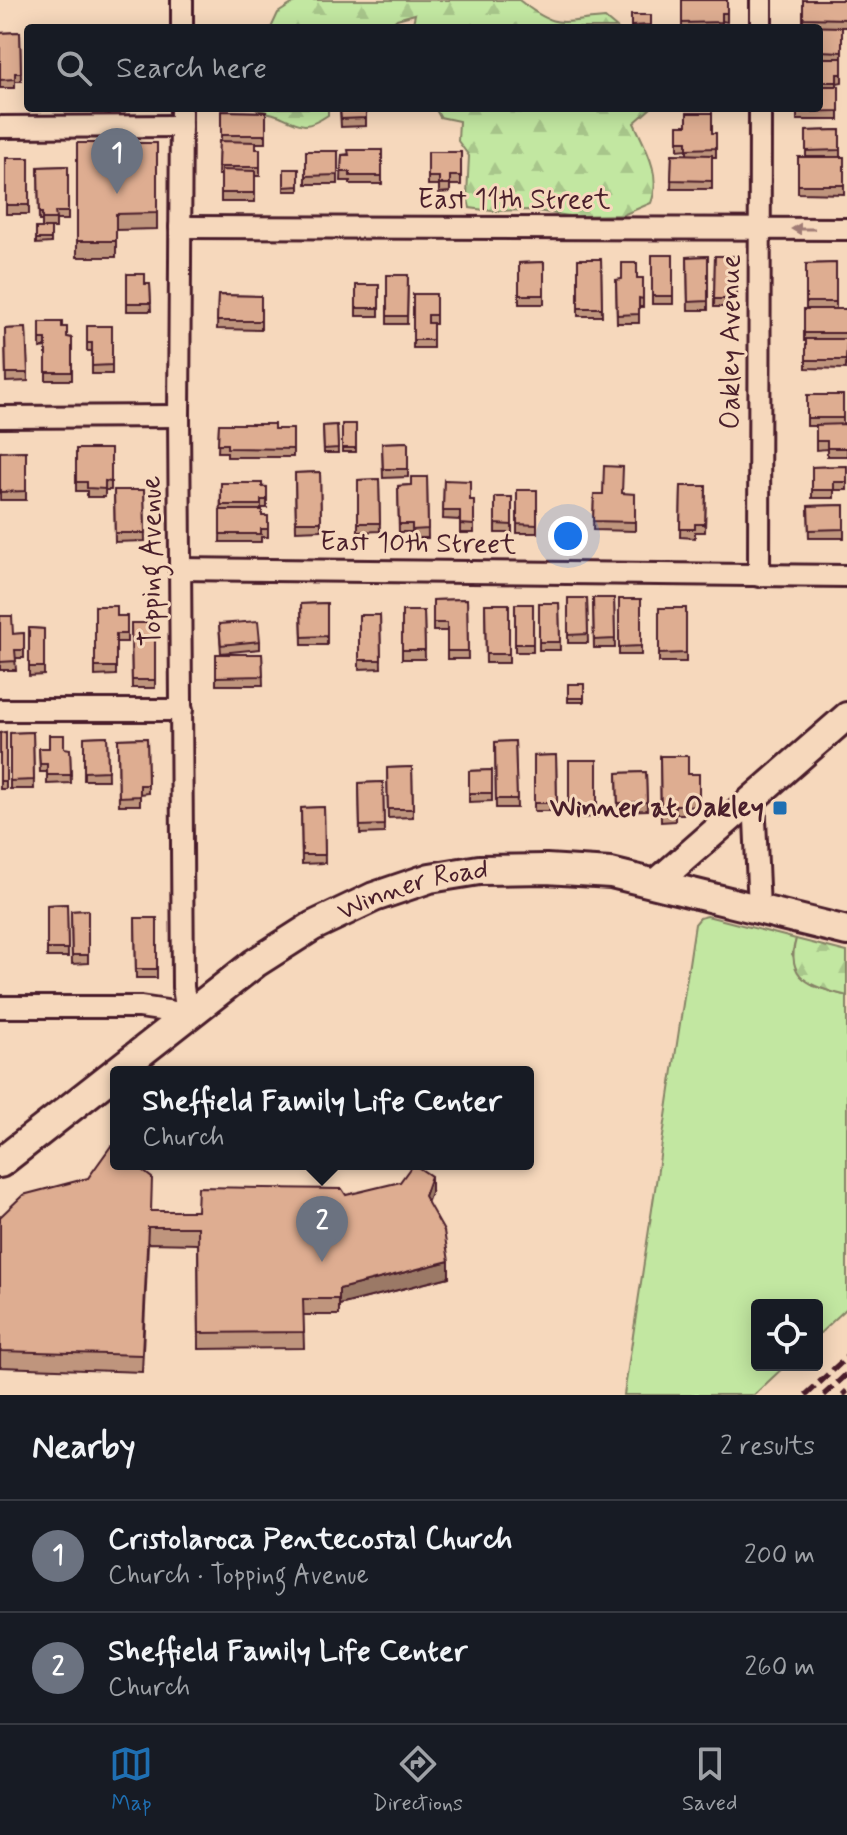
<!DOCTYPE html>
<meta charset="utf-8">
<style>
body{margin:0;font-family:Mynerve,sans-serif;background:#242831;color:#f1f3f6}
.controls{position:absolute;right:24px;bottom:24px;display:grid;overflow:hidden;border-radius:8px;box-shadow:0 4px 20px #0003}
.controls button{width:72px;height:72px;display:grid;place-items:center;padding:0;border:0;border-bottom:2px solid #363941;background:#171b24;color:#f1f3f6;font:40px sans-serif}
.you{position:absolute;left:568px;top:536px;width:28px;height:28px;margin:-20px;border:6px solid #fff;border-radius:50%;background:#1a73e8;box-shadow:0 0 0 12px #1a73e833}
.badge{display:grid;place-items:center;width:52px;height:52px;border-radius:50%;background:#1f6fb2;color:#fff;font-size:26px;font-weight:700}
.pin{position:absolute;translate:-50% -66px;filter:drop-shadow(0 2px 4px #0008)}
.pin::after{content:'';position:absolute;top:42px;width:28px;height:24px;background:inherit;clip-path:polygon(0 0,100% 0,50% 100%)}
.popup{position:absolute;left:110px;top:1066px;width:424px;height:104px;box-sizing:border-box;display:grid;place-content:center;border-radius:8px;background:#171b24;filter:drop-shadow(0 2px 6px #0005);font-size:26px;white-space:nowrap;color:#9ea1a6}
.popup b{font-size:30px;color:#f1f3f6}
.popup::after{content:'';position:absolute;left:50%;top:100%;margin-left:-16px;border:16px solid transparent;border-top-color:#171b24}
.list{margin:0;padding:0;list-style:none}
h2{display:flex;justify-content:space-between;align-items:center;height:104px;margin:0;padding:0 32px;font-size:34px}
h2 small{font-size:26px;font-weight:400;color:#9ea1a6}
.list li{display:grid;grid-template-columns:52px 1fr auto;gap:24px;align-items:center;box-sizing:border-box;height:112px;padding:0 32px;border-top:2px solid #363941}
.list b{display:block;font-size:30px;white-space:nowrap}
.list p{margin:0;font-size:26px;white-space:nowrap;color:#9ea1a6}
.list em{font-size:26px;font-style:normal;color:#9ea1a6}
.icon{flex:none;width:44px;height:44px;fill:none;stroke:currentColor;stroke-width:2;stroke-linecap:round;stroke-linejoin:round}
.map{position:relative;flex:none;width:847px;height:1395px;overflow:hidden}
.search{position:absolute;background:#171b24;box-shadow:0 4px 20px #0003;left:24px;right:24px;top:24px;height:88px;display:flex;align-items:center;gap:20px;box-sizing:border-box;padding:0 28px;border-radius:8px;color:#9ea1a6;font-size:30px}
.sheet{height:328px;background:#171b24}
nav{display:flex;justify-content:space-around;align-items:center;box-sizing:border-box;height:112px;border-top:2px solid #363941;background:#171b24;font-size:22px;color:#9ea1a6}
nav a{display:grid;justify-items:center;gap:4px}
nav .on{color:#1f6fb2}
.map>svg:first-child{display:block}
.grass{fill:#c2e7a1;stroke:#868366;stroke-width:2}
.forest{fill:url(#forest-firs);stroke:#868366;stroke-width:2}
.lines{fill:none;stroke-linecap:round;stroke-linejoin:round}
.minor-casing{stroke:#4a1f2b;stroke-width:26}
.tertiary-casing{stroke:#4a1f2b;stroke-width:32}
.secondary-casing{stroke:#4a1f2b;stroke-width:34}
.minor{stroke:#f6d8bc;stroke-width:20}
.tertiary{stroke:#f6d8bc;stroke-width:26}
.secondary{stroke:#f6d8bc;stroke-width:28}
.rail{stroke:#4a1f2b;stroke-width:6;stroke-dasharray:12 6;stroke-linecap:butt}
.wall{fill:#bf957d;stroke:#4a1f2b;stroke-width:2}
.shaded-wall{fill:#9b7966;stroke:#4a1f2b;stroke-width:2}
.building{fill:#dead91;stroke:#4a1f2b;stroke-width:2}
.oneway{fill:#a07c74}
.poi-dot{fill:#1f6fb2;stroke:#f6d8bc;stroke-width:3}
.labels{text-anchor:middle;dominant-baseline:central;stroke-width:6;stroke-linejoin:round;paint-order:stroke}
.street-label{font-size:28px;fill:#4a1f2b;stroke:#f6d8bc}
.poi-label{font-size:28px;font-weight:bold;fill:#4a1f2b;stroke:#f6d8bc;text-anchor:end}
</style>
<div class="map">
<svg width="847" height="1395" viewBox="0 0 847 1395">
<defs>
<pattern id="forest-firs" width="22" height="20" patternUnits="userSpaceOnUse" patternTransform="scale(2)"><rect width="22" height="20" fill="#c2e7a1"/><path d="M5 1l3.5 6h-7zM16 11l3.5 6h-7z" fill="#a8c68b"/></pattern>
</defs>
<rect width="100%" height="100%" fill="#f6d8bc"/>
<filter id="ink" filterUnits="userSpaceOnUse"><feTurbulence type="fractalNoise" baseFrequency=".0125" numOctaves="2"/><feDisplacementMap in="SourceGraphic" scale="16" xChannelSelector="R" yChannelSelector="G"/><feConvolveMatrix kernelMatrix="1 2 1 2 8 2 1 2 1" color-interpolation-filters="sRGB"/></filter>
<g filter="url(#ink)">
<polygon class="grass" points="707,916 796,939 792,954 813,986 847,996 847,1308 817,1336 817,1305 757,1305 757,1365 786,1365 754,1395 624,1395 695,924 700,918"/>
<g class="forest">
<path d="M 298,0 L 519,0 C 558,31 559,21 605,18 L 617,28 L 412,28 L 415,14 L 397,19 L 387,28 L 271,28 L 278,13 Z"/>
<path d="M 255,108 L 328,108 L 328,115 C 306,130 301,126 280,116 C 272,113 263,112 255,108 Z"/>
<path d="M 435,108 L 651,108 L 634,123 C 646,149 662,175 651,203 L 623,215 L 569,216 L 531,210 L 492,211 L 470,208 L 467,196 L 469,156 L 458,141 L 459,121 L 440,117 Z"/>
<path d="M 796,939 L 847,952 L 847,996 C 815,987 784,981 796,939 Z"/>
</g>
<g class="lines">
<g class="minor-casing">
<g id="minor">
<polyline points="182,28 182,0"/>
<polyline points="761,28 761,0"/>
<polyline points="0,127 181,126"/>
<polyline points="180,227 847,229"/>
<polyline points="0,417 179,416"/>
<polyline points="180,569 847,576"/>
<polyline points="759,576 760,108"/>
<polyline points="0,710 182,710"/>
<polyline points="754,797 759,909"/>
<polyline points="0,1007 140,1007 187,1014 183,987 179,416 181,108"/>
</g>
</g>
<g class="tertiary-casing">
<polyline id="tertiary" points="656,883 847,716"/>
</g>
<g class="secondary-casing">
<g id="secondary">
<path id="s1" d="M 0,1163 L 255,963 L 313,926 L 374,897 L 430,878 L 479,870 L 546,869 L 611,873 L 847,931"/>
</g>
</g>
<use href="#minor" class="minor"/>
<use href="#tertiary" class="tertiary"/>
<use href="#secondary" class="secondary"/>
<g class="rail">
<polyline points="806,1395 847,1357"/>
<polyline points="824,1395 847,1374"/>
<polyline points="843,1395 847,1391"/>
</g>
</g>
<g class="wall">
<polygon points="682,0 727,0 727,22 722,21 722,28 682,28"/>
<polygon points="803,0 847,0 847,27 842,27 842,82 837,83 837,86 839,86 839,120 797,120 797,108 819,108 819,28 803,27"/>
<rect x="631" y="15" width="20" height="13"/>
<polygon points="20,32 21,81 15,81 15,88 0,88 0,33"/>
<polygon points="340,108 366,108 366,126 341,127"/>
<polygon points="221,111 266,112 266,143 256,143 256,149 260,149 260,176 255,176 255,202 221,202 221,175 218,175 219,141 221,141"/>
<polygon points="678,125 712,133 716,148 716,157 712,157 712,189 671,189 672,154 687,155 687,149 678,150"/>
<polygon points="840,130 840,157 844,157 844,194 798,193 798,157 806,157 806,131"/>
<polygon points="77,143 157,143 157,229 116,230 116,257 77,257"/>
<polygon points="382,150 382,184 350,184 350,181 341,181 342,155"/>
<rect x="306" y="151" width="32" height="33"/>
<polygon points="428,152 461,152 461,185 450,185 450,192 439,193 439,185 428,185"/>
<rect x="6" y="158" width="23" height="56"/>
<polygon points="68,166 68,220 56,220 56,228 42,228 42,221 39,221 38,167"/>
<rect x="284" y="169" width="15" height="22"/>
<polygon points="36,228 51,228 51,243 36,244"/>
<rect x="652" y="255" width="21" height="49"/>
<polygon points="708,256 708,310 688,310 687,257"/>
<polygon points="715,256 737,256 737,307 714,307"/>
<polygon points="578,259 601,259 602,316 578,316"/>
<polygon points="544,262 544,304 519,304 519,263"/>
<polygon points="836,263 836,309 847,309 846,369 806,368 806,341 804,341 804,309 806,309 806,264"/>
<polygon points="127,274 145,284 150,284 151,311 127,311"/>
<polygon points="387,275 408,275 407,324 387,324"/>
<polygon points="643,278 643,307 639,307 639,323 617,323 616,280"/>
<rect x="356" y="285" width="23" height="31"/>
<polygon points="413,294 436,294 436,324 433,324 433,348 413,348"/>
<polygon points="218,295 261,296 261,330 217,329"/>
<polygon points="40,322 62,327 67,337 72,338 72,380 46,380 46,347 40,348"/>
<polygon points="87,326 112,326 112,374 92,374 92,351 87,351"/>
<polygon points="26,328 28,381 6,382 5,329"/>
<polygon points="807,395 843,395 843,424 847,424 847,456 827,456 827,449 816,450 816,426 807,426"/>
<polygon points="219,424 274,429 293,429 293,457 227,457 227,452 218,452"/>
<rect x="342" y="424" width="14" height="28"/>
<polygon points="337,425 338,453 324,453 323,426"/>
<polygon points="408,442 408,477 383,478 382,443"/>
<polygon points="76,449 111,449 111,490 105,490 105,497 87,497 87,491 76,491"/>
<polygon points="26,451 26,500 0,500 0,452"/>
<polygon points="847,466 847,490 834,490 834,498 812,498 812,467"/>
<polygon points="320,472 321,530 296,531 295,473"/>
<polygon points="427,477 428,538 412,538 412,532 399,532 398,486 411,485"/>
<polygon points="379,479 380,531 358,532 358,480"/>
<polygon points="444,480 470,500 474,500 474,533 460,533 460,520 443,519"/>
<polygon points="221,483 267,487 267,508 261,508 261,510 262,516 268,516 268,537 261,537 261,542 220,542"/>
<polygon points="681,486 706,486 705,532 695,532 695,538 680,537"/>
<polygon points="114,490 144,490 145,541 115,542"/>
<rect x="517" y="490" width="20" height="43"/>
<polygon points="594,494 635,494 635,531 593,530"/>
<rect x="495" y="497" width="17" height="36"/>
<polygon points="844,505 844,538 809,538 808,506"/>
<polygon points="568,598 587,598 588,643 568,643"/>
<polygon points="593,598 614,598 615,648 594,648"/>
<polygon points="467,599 468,659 447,659 447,631 433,631 433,600"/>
<rect x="619" y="599" width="22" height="56"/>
<polygon points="327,603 327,645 302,645 301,604"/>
<polygon points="539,603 559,603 560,650 539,650"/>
<polygon points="485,604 509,604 509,663 486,663"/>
<rect x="515" y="604" width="18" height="48"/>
<polygon points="95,606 117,616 127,616 127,642 116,642 116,675 95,676"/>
<rect x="659" y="608" width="27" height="54"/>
<polygon points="402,611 424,611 425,659 402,659"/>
<polygon points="359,615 380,615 381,668 359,669"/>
<polygon points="0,616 13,634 24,633 24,658 15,658 16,670 0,670"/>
<polygon points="131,623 155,623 155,688 132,688"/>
<polygon points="219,624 260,641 260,649 221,653"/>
<polygon points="29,628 44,629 44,675 29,676"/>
<polygon points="216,654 262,654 263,685 216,685"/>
<rect x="568" y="684" width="16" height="18"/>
<polygon points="6,732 6,789 0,789 0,733"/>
<polygon points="33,732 34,789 10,789 10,733"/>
<polygon points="107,736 108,780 84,780 84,737"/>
<polygon points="147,738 148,793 140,794 140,805 119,805 118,739"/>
<polygon points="515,741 517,808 496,808 495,742"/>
<polygon points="39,748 70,749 71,783 47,784 47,772 40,772"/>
<polygon points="556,755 557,811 534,811 534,756"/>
<polygon points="660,756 688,774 699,774 699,806 686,807 686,814 675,814 675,821 661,822"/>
<polygon points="569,760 597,760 597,817 574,818 574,810 569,810"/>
<polygon points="412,767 413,817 388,818 387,768"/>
<polygon points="492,770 492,801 469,802 469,771"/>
<polygon points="646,772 647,810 618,811 617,773"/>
<polygon points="383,782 384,833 360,834 359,783"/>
<polygon points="324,807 325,863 302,864 301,808"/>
<polygon points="67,904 68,957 47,957 47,905"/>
<polygon points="88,910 88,963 72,964 71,911"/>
<polygon points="135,918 157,918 157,978 136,978"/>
<polygon points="431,1192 427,1202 449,1277 339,1305 339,1315 303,1315 304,1348 199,1349 198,1244 148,1243 142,1372 0,1367 0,1217 151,1211 197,1211 346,1195"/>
</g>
<g class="shaded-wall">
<polygon points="431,1176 431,1192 424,1212 424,1196"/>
<polygon points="449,1261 449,1277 339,1305 339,1315 339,1289"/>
</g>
<g class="building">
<polygon points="682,0 727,0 727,13 722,13 722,22 682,23"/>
<polygon points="803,0 847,0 847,19 803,18"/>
<polygon points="631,15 651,15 651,25 631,26"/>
<polygon points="800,26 842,27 842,52 819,51 819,28 799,28"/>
<polygon points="20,32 21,73 15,73 15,79 0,80 0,33"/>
<polygon points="819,58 842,58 842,74 837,74 837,82 819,82"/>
<polygon points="819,86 839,86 839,111 797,112 797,108 819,108"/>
<polygon points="340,108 366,108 366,118 341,119"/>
<polygon points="221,111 266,112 266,135 221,135"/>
<polygon points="687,113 712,113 712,133 716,133 716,148 687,149 687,141 678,141 678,125 687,125"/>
<polygon points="840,130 840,150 806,151 806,131"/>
<polygon points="219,141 256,142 256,149 260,149 260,167 218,167"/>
<polygon points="77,143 157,143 157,213 116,214 116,241 77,241"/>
<polygon points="348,150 382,150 382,176 350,176 350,172 341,172 342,155 349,155"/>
<polygon points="306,151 338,151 338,175 306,176"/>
<polygon points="428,152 461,152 461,176 450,176 450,184 439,184 439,177 428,177"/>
<polygon points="672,154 712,155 712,181 671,180"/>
<rect x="798" y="157" width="46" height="28"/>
<rect x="6" y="158" width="23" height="47"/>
<polygon points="68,166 68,212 55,212 56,219 42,219 42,213 39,213 38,167"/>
<polygon points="284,169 299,169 299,186 284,187"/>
<polygon points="221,170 255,171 255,193 221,193"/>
<rect x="36" y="228" width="15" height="11"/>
<rect x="652" y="255" width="21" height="41"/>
<polygon points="708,256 708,301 688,302 687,257"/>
<polygon points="715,256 737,256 737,299 714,299"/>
<polygon points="578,259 601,259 602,308 578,308"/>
<polygon points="544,262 544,295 519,295 519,263"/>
<polygon points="622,263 637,263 637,278 643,278 643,299 639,298 639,314 617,315 616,280 622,279"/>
<polygon points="836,263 836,302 806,302 806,264"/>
<polygon points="127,274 145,274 145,284 150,284 151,303 127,303"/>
<polygon points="387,275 408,275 407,316 387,316"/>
<rect x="356" y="285" width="23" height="23"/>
<polygon points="413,294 436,294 436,315 428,315 428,323 433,323 433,340 413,340"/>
<polygon points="218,295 261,296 261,321 217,321"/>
<rect x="804" y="309" width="43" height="24"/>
<polygon points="40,322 62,322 62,327 67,327 67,337 72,338 72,372 46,372 46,339 40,339"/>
<polygon points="87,326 112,326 112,365 92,366 92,343 87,343"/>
<polygon points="26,328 28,373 6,373 5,329"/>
<polygon points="806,339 847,339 846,360 806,360"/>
<rect x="807" y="395" width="36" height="23"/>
<polygon points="219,424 274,424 274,429 293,429 293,449 227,448 227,444 218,444"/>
<rect x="342" y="424" width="14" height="24"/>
<polygon points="847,424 847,448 827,448 827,441 816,441 816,425"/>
<polygon points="337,425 338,448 324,449 323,426"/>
<polygon points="408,442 408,469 383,469 382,443"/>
<polygon points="76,449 111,449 111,482 105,481 105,489 87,488 87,482 76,482"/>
<polygon points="26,451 26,491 0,492 0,452"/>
<polygon points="604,466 623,467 622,493 635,494 635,522 593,521 594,494 603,494"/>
<polygon points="847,466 847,482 834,482 834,490 812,490 812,467"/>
<polygon points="320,472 321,522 296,522 295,473"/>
<polygon points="411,477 427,477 428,529 412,530 412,524 399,524 398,486 411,485"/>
<polygon points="379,479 380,523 358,523 358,480"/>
<polygon points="444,480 470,481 470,500 474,500 474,525 460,524 460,511 443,511"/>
<polygon points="221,483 262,483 262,487 267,487 267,500 261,500 261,505 221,505"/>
<polygon points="681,486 706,486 705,524 695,524 695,529 680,529"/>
<polygon points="114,490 144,490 145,533 115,533"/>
<polygon points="517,490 537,490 537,525 517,524"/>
<polygon points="495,497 512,497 512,525 495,524"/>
<polygon points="844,505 844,529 809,530 808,506"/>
<polygon points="220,510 262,510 262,516 268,516 268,529 261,529 261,534 220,534"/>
<polygon points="568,598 587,598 588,634 568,635"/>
<polygon points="593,598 614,598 615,639 594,640"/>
<polygon points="467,599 468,651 447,651 447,623 433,623 433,600"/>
<polygon points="619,599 641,599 641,646 619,647"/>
<polygon points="327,603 327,636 302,637 301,604"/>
<polygon points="539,603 559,603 560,642 539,642"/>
<polygon points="485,604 509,604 509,654 486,654"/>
<rect x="515" y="604" width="18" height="40"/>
<polygon points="95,606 117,606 117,616 127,616 127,634 116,634 116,667 95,667"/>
<polygon points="659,608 686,608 686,653 659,654"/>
<polygon points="402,611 424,611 425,650 402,650"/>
<polygon points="359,615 380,615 381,660 359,660"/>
<polygon points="0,616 12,616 13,634 24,633 24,650 15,650 16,661 0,662"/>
<polygon points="258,621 260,641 221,645 219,624"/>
<polygon points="131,623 155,623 155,680 132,680"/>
<polygon points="29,628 44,629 44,667 29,667"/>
<polygon points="216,654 262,654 263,676 216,677"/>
<rect x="568" y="684" width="16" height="14"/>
<polygon points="6,732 6,781 0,781 0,733"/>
<polygon points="33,732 34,780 10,781 10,733"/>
<polygon points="49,735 64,735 64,748 70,749 71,775 47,775 47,764 40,764 39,748 49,748"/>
<polygon points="107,736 108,771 84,772 84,737"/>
<polygon points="147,738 148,785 140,785 140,796 119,797 118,739"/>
<polygon points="515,741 517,799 496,799 495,742"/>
<polygon points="556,755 557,803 534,803 534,756"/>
<polygon points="660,756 688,756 688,774 699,774 699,798 686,798 686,805 675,805 675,813 661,813"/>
<polygon points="569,760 597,760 597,809 574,809 574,802 569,802"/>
<polygon points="412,767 413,809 388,809 387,768"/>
<polygon points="492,770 492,793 469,793 469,771"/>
<polygon points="646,772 647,802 618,803 617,773"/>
<polygon points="383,782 384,825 360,826 359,783"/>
<polygon points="324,807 325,855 302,855 301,808"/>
<polygon points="67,904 68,949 47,949 47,905"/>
<polygon points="88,910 88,955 72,955 71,911"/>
<polygon points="135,918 157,918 157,969 136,969"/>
<polygon points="111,1146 116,1150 116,1164 134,1164 152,1178 151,1211 197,1211 198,1187 342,1189 346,1195 400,1182 413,1164 431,1176 424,1196 444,1231 449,1261 339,1289 339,1299 303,1299 304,1332 199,1333 198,1227 148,1227 142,1355 0,1351 0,1217 23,1195 88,1178"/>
</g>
<defs><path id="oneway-solid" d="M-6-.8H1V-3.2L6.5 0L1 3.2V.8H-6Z" transform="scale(2)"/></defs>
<use class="oneway" href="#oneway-solid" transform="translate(803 229) rotate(-180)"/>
</g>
<rect class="poi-dot" x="772" y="800" width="16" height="16" rx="4"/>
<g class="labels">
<g class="street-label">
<text x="514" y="200">East 11th Street</text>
<text transform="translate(731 342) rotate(-90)">Oakley Avenue</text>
<text transform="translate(418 544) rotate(1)">East 10th Street</text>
<text transform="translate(152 561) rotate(-90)">Topping Avenue</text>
<text stroke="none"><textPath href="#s1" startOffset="500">Winner Road</textPath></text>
</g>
<g class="poi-label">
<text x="764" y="808">Winner at Oakley</text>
</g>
</g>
</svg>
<div class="controls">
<button><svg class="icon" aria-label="locate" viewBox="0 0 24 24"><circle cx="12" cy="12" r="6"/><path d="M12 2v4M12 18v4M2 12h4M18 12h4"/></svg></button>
</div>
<div class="you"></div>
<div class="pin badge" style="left:117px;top:194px;background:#6b7280">1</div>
<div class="pin badge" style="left:322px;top:1262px;background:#6b7280">2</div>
<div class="popup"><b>Sheffield Family Life Center</b>Church</div>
<div class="search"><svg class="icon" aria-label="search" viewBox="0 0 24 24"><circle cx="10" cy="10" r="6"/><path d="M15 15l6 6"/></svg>Search here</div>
</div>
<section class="sheet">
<h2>Nearby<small>2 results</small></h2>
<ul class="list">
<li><span class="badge" style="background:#6b7280">1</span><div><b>Cristolaroca Pentecostal Church</b><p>Church · Topping Avenue</p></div><em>200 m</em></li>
<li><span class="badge" style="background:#6b7280">2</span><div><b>Sheffield Family Life Center</b><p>Church</p></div><em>260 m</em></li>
</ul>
</section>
<nav>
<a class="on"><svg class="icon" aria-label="map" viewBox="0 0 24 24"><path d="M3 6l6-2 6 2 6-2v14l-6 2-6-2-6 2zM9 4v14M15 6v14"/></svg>Map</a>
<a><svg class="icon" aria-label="directions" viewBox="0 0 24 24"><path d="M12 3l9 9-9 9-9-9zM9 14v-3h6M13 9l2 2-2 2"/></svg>Directions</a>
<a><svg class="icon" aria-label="saved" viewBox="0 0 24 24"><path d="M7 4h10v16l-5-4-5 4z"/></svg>Saved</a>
</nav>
